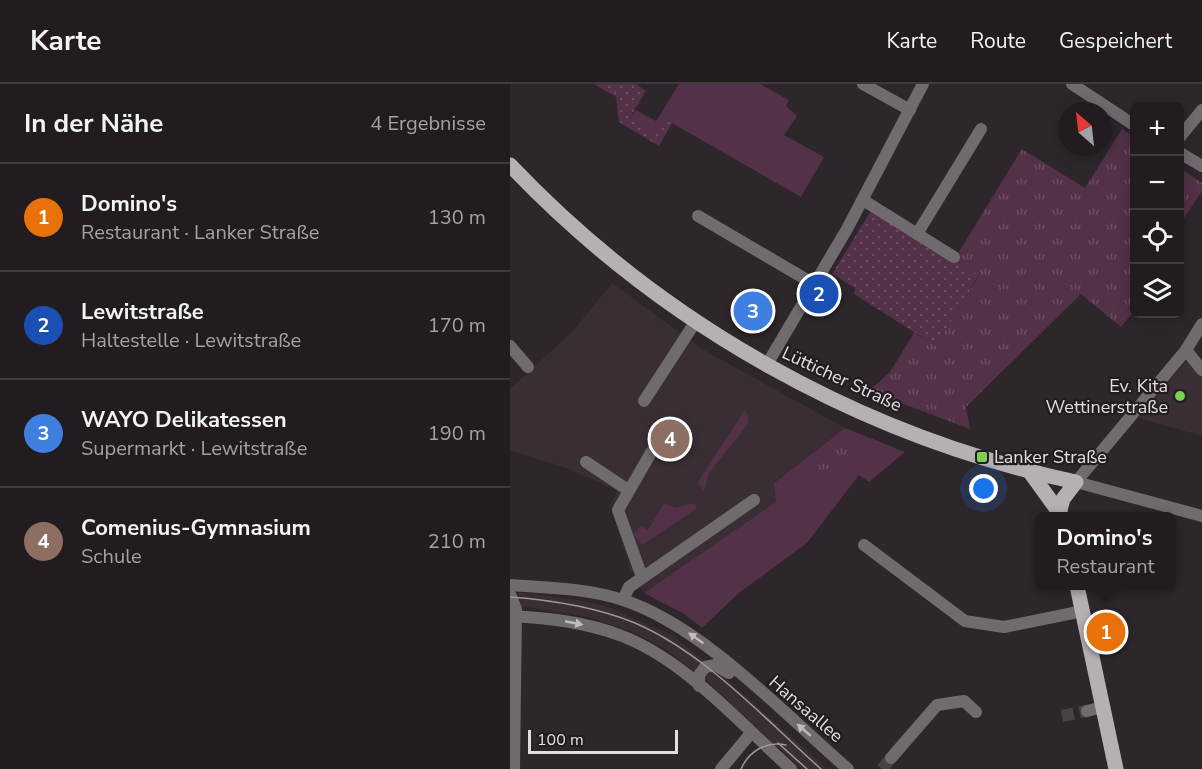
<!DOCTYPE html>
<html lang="de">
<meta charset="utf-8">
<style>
body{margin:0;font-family:"Nunito Sans",sans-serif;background:#2a2529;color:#f1f3f6}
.controls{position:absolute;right:18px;top:18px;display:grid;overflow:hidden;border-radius:9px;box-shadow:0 3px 15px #0003}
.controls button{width:54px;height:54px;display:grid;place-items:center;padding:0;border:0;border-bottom:2px solid #3f3a3e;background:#221c20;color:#f1f3f6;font:30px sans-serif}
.compass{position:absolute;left:548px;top:18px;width:54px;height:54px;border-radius:50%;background:#221c20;box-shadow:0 3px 15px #0003;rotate:332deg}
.scale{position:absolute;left:18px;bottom:15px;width:150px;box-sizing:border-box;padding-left:6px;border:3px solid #e2dde0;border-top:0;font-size:16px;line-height:21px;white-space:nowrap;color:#e2dde0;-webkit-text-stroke:4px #231c21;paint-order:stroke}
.you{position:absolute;left:474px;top:405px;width:21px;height:21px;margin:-15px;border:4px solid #fff;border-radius:50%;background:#1a73e8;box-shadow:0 0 0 9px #1a73e833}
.badge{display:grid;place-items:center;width:39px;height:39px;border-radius:50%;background:#d93025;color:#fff;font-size:20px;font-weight:700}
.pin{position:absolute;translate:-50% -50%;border:3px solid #fff;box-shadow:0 2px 6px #0006}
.popup{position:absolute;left:525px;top:428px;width:141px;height:78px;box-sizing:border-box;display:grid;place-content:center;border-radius:9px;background:#221c20;filter:drop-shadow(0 2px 4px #0005);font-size:20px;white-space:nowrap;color:#a2a1a5}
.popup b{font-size:22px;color:#f1f3f6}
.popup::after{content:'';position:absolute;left:50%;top:100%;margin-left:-12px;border:12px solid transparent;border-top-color:#221c20}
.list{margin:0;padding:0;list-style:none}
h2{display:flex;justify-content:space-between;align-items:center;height:78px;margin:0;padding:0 24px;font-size:26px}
h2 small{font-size:20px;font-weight:400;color:#a2a1a5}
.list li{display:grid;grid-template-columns:39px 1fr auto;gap:18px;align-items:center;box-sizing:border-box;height:108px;padding:0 24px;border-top:2px solid #3f3a3e}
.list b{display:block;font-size:22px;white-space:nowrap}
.list p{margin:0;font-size:20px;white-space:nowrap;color:#a2a1a5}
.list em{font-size:20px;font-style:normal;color:#a2a1a5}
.icon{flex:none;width:33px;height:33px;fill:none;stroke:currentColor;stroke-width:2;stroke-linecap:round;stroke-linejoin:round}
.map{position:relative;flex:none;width:692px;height:685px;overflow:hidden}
header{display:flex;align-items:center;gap:36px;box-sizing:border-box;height:84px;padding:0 30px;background:#221c20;border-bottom:2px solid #3f3a3e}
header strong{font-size:28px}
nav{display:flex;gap:33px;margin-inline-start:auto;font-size:21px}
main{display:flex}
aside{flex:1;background:#221c20}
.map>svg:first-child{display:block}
.built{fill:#3a2e35}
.grass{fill:#533148}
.park{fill:url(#park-tufts)}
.garden{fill:url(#garden-dots)}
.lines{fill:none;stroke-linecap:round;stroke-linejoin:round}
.minor-tunnel{stroke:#484145;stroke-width:12;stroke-dasharray:12 6;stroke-linecap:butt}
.minor{stroke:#6f6b6e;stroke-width:12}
.major{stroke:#b6afb3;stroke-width:15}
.tram{stroke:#9d979a;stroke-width:1.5}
.oneway{fill:#c0bbbe}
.poi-dot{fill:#7cd155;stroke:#231c21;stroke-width:2}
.labels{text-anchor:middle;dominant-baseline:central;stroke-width:4.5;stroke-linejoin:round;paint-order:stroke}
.street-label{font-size:18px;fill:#e2dde0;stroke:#231c21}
.poi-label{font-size:18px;fill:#e2dde0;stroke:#231c21;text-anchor:end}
</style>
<header>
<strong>Karte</strong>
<nav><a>Karte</a><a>Route</a><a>Gespeichert</a></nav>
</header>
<main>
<aside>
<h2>In der Nähe<small>4 Ergebnisse</small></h2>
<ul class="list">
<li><span class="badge" style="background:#e8710a">1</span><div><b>Domino's</b><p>Restaurant · Lanker Straße</p></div><em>130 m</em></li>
<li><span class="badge" style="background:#1a4fb4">2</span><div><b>Lewitstraße</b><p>Haltestelle · Lewitstraße</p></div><em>170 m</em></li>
<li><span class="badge" style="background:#3f7fe0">3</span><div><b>WAYO Delikatessen</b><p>Supermarkt · Lewitstraße</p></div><em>190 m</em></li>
<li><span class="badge" style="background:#8d6e63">4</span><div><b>Comenius-Gymnasium</b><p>Schule</p></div><em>210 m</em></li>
</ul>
</aside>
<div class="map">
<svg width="692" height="685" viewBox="0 0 692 685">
<defs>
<pattern id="park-tufts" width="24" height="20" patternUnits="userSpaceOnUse" patternTransform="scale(1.5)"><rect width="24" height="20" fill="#533148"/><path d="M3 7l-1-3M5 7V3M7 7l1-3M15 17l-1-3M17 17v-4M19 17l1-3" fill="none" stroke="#6b4e62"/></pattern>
<pattern id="garden-dots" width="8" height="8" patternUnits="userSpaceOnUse" patternTransform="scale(1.5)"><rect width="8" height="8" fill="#533148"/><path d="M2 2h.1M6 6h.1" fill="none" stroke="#6b4e62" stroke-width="1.8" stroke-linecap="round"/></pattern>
</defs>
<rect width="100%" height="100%" fill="#2d262a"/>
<g class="built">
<polygon points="102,199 192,265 335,344 265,398 267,418 134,509 120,484 103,430 102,419 107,407 59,385 0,366 0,305 63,247"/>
<polygon points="679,274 692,289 692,352 628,334"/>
<polygon points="8,508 75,517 98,523 162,551 207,587 318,685 292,685 268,663 263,663 256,657 259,655 197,597 154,564 120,547 78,533 11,522"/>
</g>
<g class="grass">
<polygon points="169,0 250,0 279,16 276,22 287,32 274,51 314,73 291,113 153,34 144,50 119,35 126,26 146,37"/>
<polygon points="234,327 238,330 238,340 199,389 194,407 188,398"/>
<polygon points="335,344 395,368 359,398 349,391 297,459 230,508 192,544 174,530 134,509 266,418 264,399"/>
<polygon points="154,419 165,424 185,419 186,425 132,461 123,450 131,442 138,446"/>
</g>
<g class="park">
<polygon points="612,45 624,53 624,227 611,243 571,210 456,323 460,345 359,307 380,288 404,249 426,261 469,192 444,176 512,65 575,104"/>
<polygon points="670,84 692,99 692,107 670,140"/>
<polygon points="339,349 354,367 312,399 297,380"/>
</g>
<g class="garden">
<polygon points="84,0 126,0 136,7 119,35 144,49 153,34 162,39 149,62 109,38 106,13"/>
<polygon points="362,125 469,191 426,262 344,210 345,204 322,190"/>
</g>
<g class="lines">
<g class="minor-tunnel">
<polyline points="552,632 577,627"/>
<polyline points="372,685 381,674"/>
</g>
<g class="minor">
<polyline points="353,0 400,26"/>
<polyline points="562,0 624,41"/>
<polyline points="670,53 692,26"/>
<polyline points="670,69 692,82"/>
<polyline points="353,116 444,173"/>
<polyline points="188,132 304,200"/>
<polyline points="407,150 471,45"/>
<polyline points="692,240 676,266 566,398 692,432"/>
<polyline points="0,262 18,283"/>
<polyline points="676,266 692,286"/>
<polyline points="256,282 337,145 413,0"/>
<polyline points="134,317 186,237"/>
<polyline points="76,378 118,406"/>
<polyline points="354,461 455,537 494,543 573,527"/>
<polyline points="132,493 108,426 142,367"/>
<path d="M 0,501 C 38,504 76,504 113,516 C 193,542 274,630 338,685"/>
<polyline points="0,510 6,525 4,685"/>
<polyline points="113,516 119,503 244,416"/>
<path d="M 0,532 C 38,534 76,538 112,552 C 175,576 232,641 281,685"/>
<polyline points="189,602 189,591 195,583 205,581 219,589"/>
<polyline points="577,627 593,623"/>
<polyline points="381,674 427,621 454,617 466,628"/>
<polyline points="211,685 241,649"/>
</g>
<g class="major">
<path d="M 0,81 C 151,240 352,353 566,398 L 553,415 L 550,426"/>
<polyline points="520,388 551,431"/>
<polyline points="567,502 606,685"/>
</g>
<g class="tram">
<path d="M 0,513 C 41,516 86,523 125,539 C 195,569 255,635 311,685"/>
<polyline points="268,659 297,685"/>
<path d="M 231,685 C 239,667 256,657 276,661"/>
</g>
</g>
<defs><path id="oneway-solid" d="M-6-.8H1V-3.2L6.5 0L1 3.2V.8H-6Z" transform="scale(1.5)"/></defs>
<g class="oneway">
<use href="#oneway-solid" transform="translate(64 539) rotate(11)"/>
<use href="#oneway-solid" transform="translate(186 554) rotate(-145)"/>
<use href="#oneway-solid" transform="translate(294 646) rotate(-139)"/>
</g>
<g class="poi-dot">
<circle cx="670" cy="312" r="6"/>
<rect x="466" y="367" width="12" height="12" rx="3"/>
</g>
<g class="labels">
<g class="street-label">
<text transform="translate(332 295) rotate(25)">Lütticher Straße</text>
<text transform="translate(296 625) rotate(41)">Hansaallee</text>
</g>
<g class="poi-label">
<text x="658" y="302">Ev. Kita<tspan x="658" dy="21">Wettinerstraße</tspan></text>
<text x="484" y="373" text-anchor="start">Lanker Straße</text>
</g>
</g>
</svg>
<div class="controls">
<button>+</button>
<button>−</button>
<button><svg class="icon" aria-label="locate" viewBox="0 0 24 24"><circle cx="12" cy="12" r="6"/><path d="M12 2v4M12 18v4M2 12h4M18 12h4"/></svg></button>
<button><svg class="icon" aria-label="layers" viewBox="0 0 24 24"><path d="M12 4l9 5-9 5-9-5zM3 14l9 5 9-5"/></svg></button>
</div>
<svg class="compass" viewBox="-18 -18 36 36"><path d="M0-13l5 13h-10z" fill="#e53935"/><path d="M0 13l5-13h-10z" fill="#a2a1a5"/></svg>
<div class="scale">100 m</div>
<div class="you"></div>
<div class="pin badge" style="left:596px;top:548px;background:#e8710a">1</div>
<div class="popup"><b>Domino's</b>Restaurant</div>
<div class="pin badge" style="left:309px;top:210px;background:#1a4fb4">2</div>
<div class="pin badge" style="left:243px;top:227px;background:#3f7fe0">3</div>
<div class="pin badge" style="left:160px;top:355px;background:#8d6e63">4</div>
</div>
</main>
